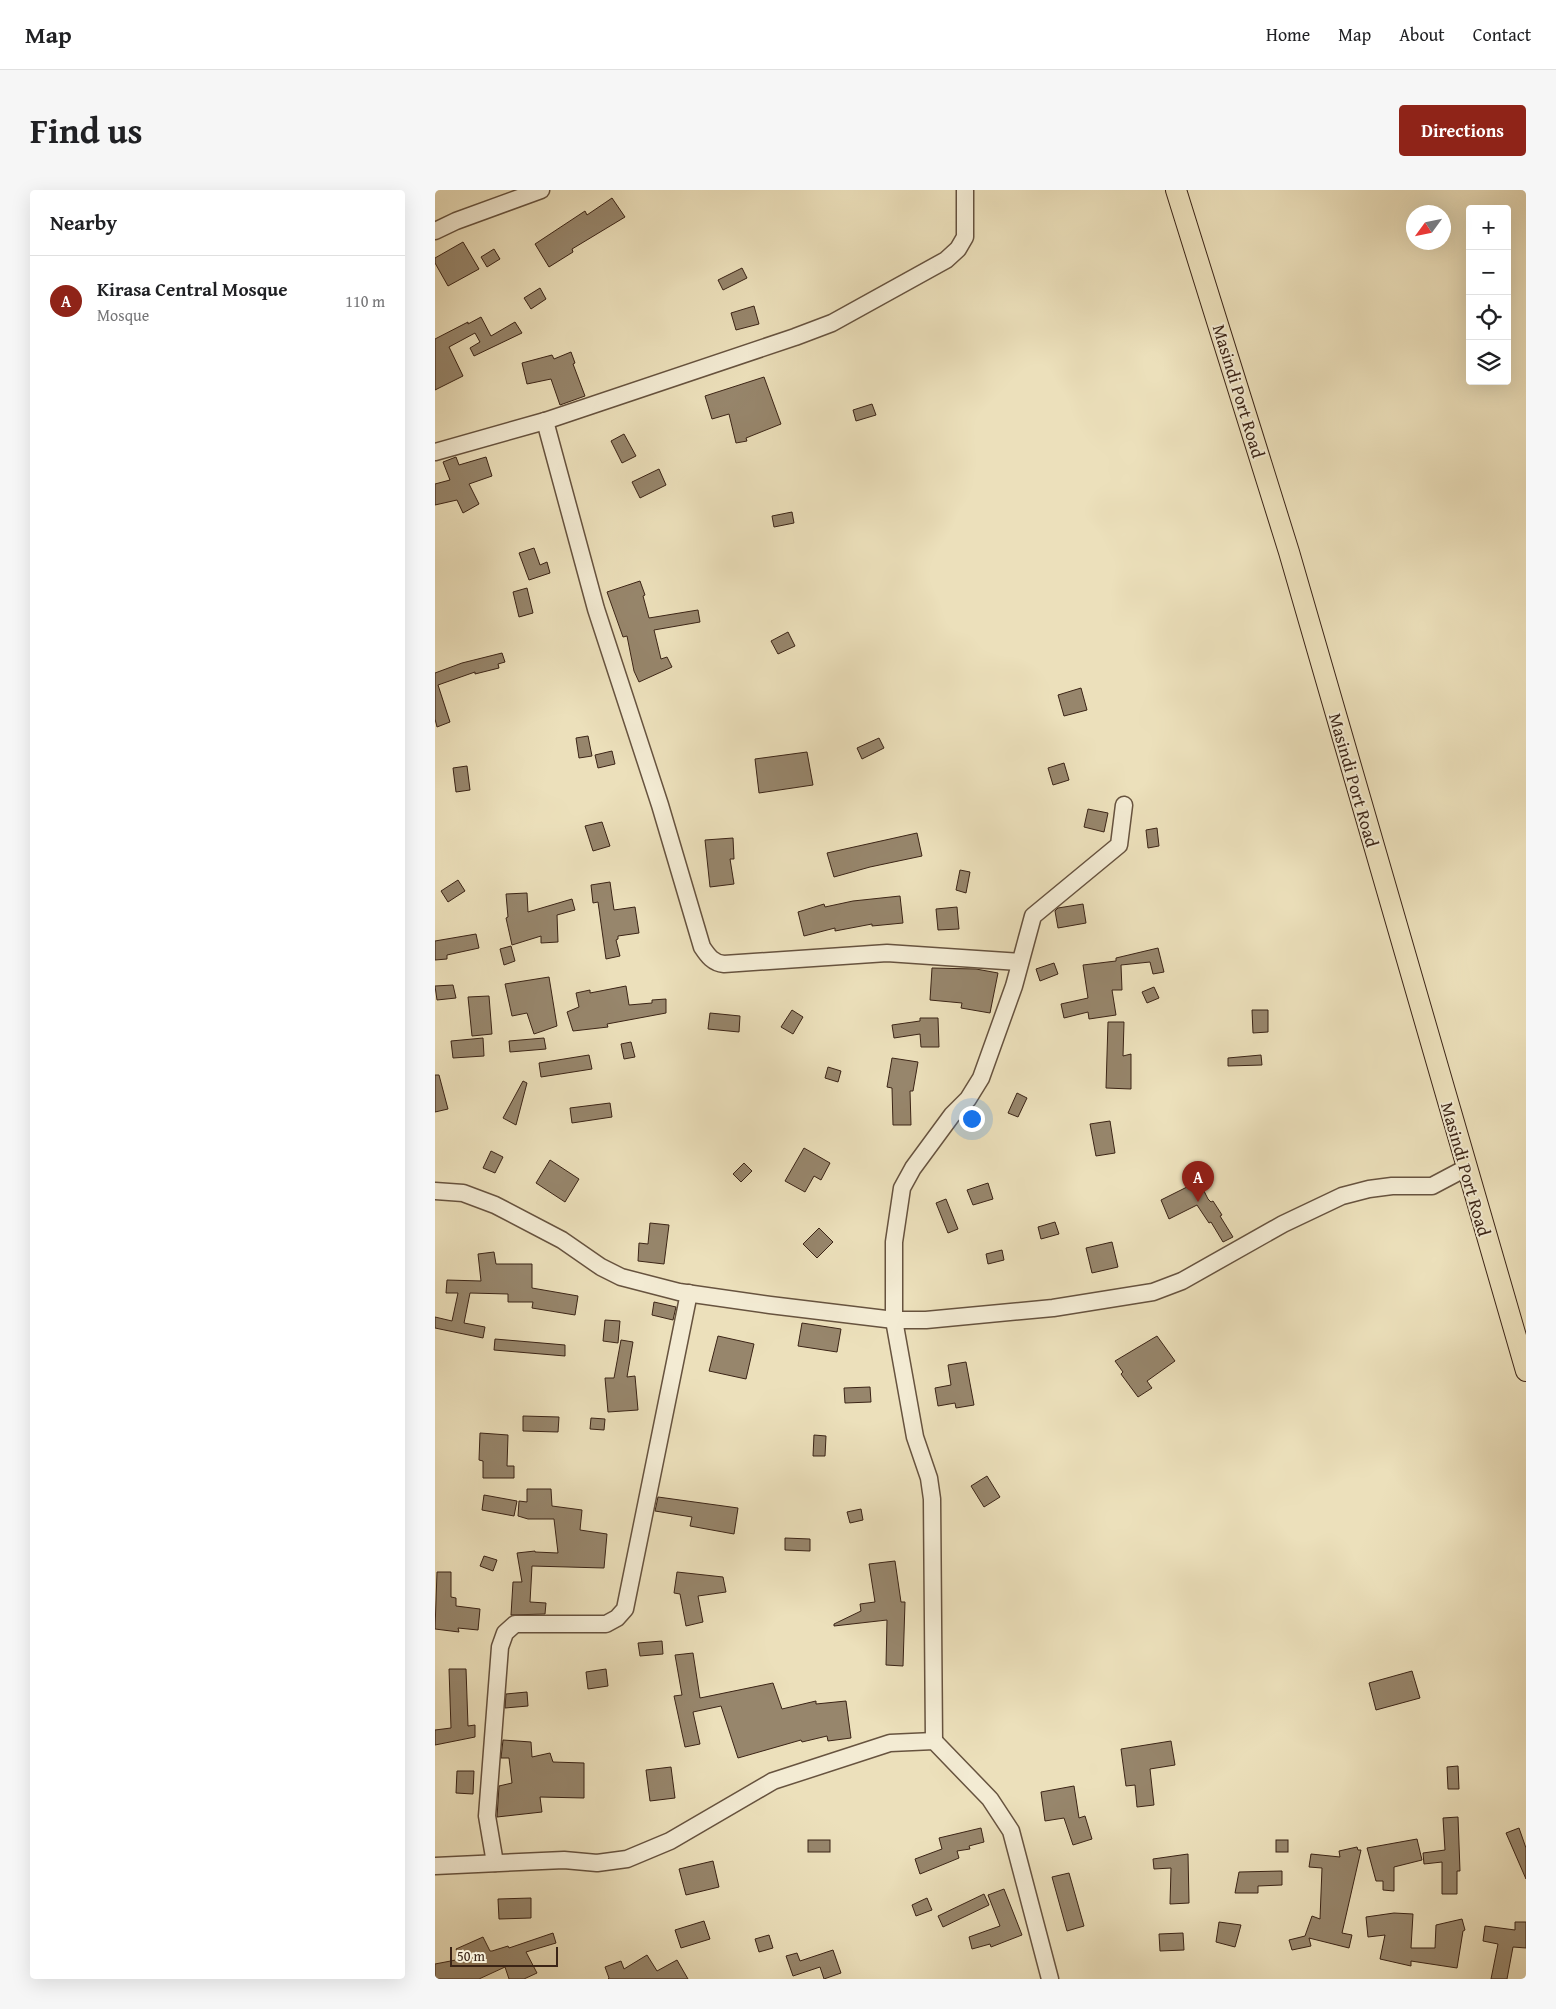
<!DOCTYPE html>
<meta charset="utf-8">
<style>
body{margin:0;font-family:"Gentium Book Plus",serif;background:#f6f6f6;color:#202124}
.controls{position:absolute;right:15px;top:15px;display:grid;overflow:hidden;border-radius:5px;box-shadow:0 5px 20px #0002}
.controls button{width:45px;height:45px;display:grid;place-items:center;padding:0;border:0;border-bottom:1px solid #e0e0e0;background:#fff;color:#202124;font:25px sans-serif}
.compass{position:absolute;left:971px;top:15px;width:45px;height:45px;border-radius:50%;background:#fff;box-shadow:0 5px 20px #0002;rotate:237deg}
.scale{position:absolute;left:15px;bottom:12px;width:108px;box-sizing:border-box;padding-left:5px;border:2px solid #3b2416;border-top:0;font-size:14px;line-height:18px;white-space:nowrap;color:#3b2416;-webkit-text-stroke:4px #f3ebd3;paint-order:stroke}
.you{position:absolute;left:536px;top:928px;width:18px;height:18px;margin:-12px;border:4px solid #fff;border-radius:50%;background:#1a73e8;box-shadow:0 0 0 8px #1a73e833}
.badge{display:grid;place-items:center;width:32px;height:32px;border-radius:50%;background:#8f2418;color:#fff;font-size:16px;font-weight:700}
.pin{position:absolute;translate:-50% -41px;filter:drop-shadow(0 1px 2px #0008)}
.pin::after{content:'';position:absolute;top:26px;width:18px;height:15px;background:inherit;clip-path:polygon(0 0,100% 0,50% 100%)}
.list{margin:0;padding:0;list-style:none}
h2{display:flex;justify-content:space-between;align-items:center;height:65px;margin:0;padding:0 20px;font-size:21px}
h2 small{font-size:16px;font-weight:400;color:#757577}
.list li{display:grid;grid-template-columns:32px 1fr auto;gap:15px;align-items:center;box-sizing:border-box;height:90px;padding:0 20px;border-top:1px solid #e0e0e0}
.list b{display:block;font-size:19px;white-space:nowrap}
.list p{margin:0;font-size:16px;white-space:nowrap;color:#757577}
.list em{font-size:16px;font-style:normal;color:#757577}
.icon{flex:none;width:28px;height:28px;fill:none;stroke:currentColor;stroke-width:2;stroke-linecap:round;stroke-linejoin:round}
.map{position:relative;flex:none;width:1091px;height:1789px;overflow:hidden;border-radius:5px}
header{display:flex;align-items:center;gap:30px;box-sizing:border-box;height:70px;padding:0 25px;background:#fff;border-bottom:1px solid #e0e0e0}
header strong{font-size:24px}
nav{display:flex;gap:28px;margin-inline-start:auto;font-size:18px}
.intro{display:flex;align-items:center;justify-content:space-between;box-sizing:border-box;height:120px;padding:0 30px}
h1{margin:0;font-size:35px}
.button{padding:12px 22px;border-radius:5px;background:#8f2418;color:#fff;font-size:18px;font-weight:700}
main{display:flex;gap:30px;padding:0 30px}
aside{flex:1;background:#fff;border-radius:5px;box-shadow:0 5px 20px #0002}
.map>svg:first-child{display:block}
.building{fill:#97866c;stroke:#3b2416}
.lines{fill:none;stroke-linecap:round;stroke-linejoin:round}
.minor-casing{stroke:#67533f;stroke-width:19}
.major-casing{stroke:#3b2416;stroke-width:22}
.minor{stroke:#f3ebd3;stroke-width:16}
.major{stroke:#ece0bb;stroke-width:20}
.labels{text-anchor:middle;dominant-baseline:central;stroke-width:4;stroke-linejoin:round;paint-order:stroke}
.street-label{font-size:18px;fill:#3b2416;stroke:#f3ebd3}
</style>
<header>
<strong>Map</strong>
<nav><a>Home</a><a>Map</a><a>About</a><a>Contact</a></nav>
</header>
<div class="intro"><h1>Find us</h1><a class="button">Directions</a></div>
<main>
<aside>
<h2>Nearby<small></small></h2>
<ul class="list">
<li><span class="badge">A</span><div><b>Kirasa Central Mosque</b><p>Mosque</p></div><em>110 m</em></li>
</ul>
</aside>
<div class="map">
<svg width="1091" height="1789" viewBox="0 0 1091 1789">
<rect width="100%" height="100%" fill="#ece0bb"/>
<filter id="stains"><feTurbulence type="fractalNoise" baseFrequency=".004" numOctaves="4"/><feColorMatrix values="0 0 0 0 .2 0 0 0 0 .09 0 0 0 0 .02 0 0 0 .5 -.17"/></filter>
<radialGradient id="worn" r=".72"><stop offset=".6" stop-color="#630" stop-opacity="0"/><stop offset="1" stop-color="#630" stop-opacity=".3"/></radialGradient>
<g class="building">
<polygon points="177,8 190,27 137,59 138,62 114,77 100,54 150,21 152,25"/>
<polygon points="28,52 44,79 13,96 0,73 0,68"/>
<polygon points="59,59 65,69 52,77 46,67"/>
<polygon points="307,78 312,88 288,100 283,90"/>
<polygon points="105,98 111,109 96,119 89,108"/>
<polygon points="319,116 324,134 301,140 296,123"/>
<polygon points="46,127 56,146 80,132 87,143 39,166 35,158 45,152 40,143 14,157 28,186 0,200 0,149 33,132 33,134"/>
<polygon points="136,162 140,173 138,174 150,206 125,215 116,189 92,194 87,173 117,165 119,169"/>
<polygon points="329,187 346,234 311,248 312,251 301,253 294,224 277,229 270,206"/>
<polygon points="437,214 441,225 421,231 418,220"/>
<polygon points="189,244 201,266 187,273 176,251"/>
<polygon points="21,267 24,275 51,267 57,286 34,294 44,314 28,323 22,310 0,315 0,294 15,290 8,272"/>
<polygon points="224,279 231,295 205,308 197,292"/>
<polygon points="357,322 359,333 339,337 337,326"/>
<polygon points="99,358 105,375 112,372 115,383 94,390 84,363"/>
<polygon points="205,391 210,405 208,406 214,428 263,420 265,432 219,440 226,469 232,467 237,477 204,492 199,481 192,446 188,447 172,402"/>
<polygon points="92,398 98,423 84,427 78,402"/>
<polygon points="353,442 360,456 343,464 336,451"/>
<polygon points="67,463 70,472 63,474 64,478 40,484 40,482 3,495 15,532 2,537 0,529 0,483 27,473"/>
<polygon points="646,498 652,520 629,526 623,505"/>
<polygon points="153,546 157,566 144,568 141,548"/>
<polygon points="444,548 449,558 427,569 422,558"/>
<polygon points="177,561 180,574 163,578 160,565"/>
<polygon points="372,562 378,595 324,603 320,569"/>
<polygon points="629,573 634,590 618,595 613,578"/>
<polygon points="32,576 35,600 21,602 18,578"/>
<polygon points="653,619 673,623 669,642 649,637"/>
<polygon points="167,632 175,656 158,661 150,636"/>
<polygon points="722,638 724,656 713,658 711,640"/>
<polygon points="482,643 487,666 435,677 399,687 392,663"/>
<polygon points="298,648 299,669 295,669 299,694 275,697 270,650"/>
<polygon points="525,680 535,682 531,703 521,700"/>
<polygon points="23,690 30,701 13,712 6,701"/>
<polygon points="175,692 179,720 200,717 204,743 183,746 183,749 181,750 185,766 171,769 163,712 158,713 156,695"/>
<polygon points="92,703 93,722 137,709 140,720 122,725 123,752 106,753 106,746 77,755 71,728 73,727 71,704"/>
<polygon points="465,706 468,733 437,736 437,734 400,741 400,738 369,746 363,722 389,714 390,717 418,711"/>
<polygon points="648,714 651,733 623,738 620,721 623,718"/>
<polygon points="522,717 524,739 503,740 501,719"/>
<polygon points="41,744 44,758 12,765 12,769 0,770 0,751"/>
<polygon points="76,756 80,771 69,775 65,759"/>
<polygon points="723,758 729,782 718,784 715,772 686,775 687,800 677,800 681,825 654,829 653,822 629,828 626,814 653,808 648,775 681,771 681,768"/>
<polygon points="619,773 623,784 605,791 601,779"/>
<polygon points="497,778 541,779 563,783 555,823 526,818 527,813 495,810"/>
<polygon points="114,787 122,836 99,844 92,823 77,826 70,794"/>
<polygon points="18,795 21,808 2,810 0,796"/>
<polygon points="191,796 194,815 217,813 217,810 231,809 231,823 172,834 173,837 138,841 132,822 144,817 141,803 155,800 155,803"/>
<polygon points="719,797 724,808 712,813 707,802"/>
<polygon points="54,806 57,844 37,846 33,807"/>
<polygon points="357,820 368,827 358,844 346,837"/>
<polygon points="817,820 833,820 833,842 818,843"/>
<polygon points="275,823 305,826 304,842 273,839"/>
<polygon points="485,828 503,828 504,857 486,857 485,844 459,848 457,835 485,831"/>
<polygon points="673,832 689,832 688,866 696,864 696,899 671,898"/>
<polygon points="48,848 49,866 18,868 16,851"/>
<polygon points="109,848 111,859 75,862 74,851"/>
<polygon points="196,852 200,867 189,869 186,854"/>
<polygon points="154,865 157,879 106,887 104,873"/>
<polygon points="826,865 827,875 793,876 793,868"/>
<polygon points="457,868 483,872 478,901 475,901 476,935 458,935 457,898 452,897"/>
<polygon points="393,877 406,881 403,892 390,888"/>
<polygon points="0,885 4,885 13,919 0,922"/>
<polygon points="88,891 92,893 81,935 68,928"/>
<polygon points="582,903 592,908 583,927 573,923"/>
<polygon points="175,913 177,927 137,933 135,918"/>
<polygon points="675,931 680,963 661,966 655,934"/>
<polygon points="369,958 395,973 386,990 379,986 370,1002 350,991"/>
<polygon points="56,961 68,967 60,983 48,978"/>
<polygon points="115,970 144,989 130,1012 101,993"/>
<polygon points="309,973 317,981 306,992 298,984"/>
<polygon points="764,991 773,1009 776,1012 778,1011 787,1025 785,1026 798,1047 788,1052 776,1032 774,1033 762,1015 734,1029 726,1010"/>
<polygon points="553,993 558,1009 538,1015 532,1000"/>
<polygon points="511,1009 523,1039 513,1043 501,1013"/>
<polygon points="620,1032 624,1044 606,1049 603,1037"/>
<polygon points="215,1033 234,1035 229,1074 203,1071 204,1053 213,1054"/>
<polygon points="384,1038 398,1052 382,1068 368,1054"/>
<polygon points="677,1052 683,1077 657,1083 651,1058"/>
<polygon points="567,1060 569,1070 553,1074 551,1064"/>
<polygon points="59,1062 61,1074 97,1074 97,1098 143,1106 140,1125 97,1118 98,1112 73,1112 73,1104 35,1103 29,1133 50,1137 48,1148 0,1138 0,1127 17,1131 23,1103 11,1103 12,1090 46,1091 43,1064"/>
<polygon points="219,1112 241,1117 238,1130 217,1125"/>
<polygon points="170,1130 185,1131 183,1153 168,1151"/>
<polygon points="367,1133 406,1139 402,1162 363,1156"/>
<polygon points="283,1146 319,1154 311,1189 274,1181"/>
<polygon points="722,1146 740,1171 712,1191 717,1198 703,1207 686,1184 688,1182 680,1171"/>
<polygon points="60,1149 130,1155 130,1166 59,1160"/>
<polygon points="186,1150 198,1152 192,1187 200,1186 203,1220 173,1222 170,1188 179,1188"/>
<polygon points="531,1172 539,1215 521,1218 520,1213 503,1216 500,1198 516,1195 513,1175"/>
<polygon points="435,1197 436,1212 410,1213 409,1198"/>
<polygon points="88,1226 124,1227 123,1242 88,1241"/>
<polygon points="156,1228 170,1229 169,1240 155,1239"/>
<polygon points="45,1243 73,1245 72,1276 79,1276 79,1288 48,1288 48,1271 44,1270"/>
<polygon points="379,1245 391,1246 390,1266 378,1266"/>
<polygon points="552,1286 565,1307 549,1317 536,1296"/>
<polygon points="92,1299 116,1299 117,1316 147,1320 145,1340 172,1344 169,1378 97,1376 95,1412 111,1413 110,1424 76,1425 78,1392 87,1392 82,1363 100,1361 100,1362 123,1363 119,1329 93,1329 83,1326 84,1311 92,1312"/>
<polygon points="49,1305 82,1311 79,1326 47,1320"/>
<polygon points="223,1307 303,1318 299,1344 255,1336 257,1327 220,1321"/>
<polygon points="426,1319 428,1330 415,1333 412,1322"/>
<polygon points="350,1348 375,1349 375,1361 350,1360"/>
<polygon points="49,1366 62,1370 58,1381 45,1376"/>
<polygon points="460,1371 466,1412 470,1412 468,1476 451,1475 452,1430 399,1436 399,1434 426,1421 425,1414 440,1412 434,1374"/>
<polygon points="2,1382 16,1382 16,1407 21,1408 21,1416 45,1419 43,1440 23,1438 24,1442 0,1439"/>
<polygon points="242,1382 288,1387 291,1402 263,1406 268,1432 251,1436 245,1404 239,1403"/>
<polygon points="227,1451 228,1464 205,1466 203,1453"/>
<polygon points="258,1463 265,1508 338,1493 347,1519 381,1511 381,1514 411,1511 416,1548 393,1551 392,1546 367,1552 366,1550 303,1568 286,1516 258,1522 265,1554 250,1557 239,1506 247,1505 240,1465"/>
<polygon points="14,1479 31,1479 33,1536 40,1535 40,1547 0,1555 0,1540 16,1538"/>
<polygon points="171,1479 173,1496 153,1499 151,1482"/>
<polygon points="977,1481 985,1508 941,1520 934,1493"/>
<polygon points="92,1502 93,1516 70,1518 71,1504"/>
<polygon points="68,1550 96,1552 97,1567 115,1563 118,1572 149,1573 149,1608 105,1607 107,1622 62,1627 64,1596 77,1593 74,1568 66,1568"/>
<polygon points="736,1551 740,1575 715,1579 719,1615 702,1617 700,1595 691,1596 686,1559"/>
<polygon points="1023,1576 1024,1599 1013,1599 1012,1577"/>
<polygon points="236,1577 240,1608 215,1611 211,1580"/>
<polygon points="22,1581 39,1581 38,1604 21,1603"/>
<polygon points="639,1596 644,1628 650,1626 657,1649 638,1655 629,1628 610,1631 606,1602"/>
<polygon points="1023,1627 1025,1681 1022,1681 1022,1704 1007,1704 1007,1672 989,1674 988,1663 1010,1660 1008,1628"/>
<polygon points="546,1638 549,1652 534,1656 535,1659 522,1661 524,1668 485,1684 480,1669 507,1659 504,1648"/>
<polygon points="1084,1638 1091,1658 1091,1689 1071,1643"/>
<polygon points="982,1649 987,1670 959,1677 959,1701 948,1700 948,1691 941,1691 932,1658"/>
<rect x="373" y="1650" width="22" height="12"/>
<rect x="841" y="1650" width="12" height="12"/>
<polygon points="922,1657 923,1660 926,1660 907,1743 917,1745 914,1758 874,1748 876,1756 857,1760 854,1750 870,1746 877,1726 885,1729 887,1678 874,1677 876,1664 905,1667 904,1661"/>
<polygon points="753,1664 754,1713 735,1714 736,1678 719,1679 718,1669"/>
<polygon points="278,1671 284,1697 251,1705 244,1679"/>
<polygon points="847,1681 847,1695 823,1696 823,1703 800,1703 804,1682"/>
<polygon points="634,1683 649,1736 632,1741 617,1687"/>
<polygon points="569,1699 587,1745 556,1757 555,1754 537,1759 534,1747 565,1736 553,1705"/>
<polygon points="549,1704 554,1715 508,1737 503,1726"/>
<polygon points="96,1708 96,1728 64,1729 63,1709"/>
<polygon points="492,1708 497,1720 481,1726 477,1715"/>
<polygon points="959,1723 978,1724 976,1758 1000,1758 1001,1735 1027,1729 1030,1740 1028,1741 1022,1778 976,1771 976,1776 945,1769 950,1745 933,1747 931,1727"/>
<polygon points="269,1731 275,1749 246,1758 240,1740"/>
<polygon points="784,1732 806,1735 800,1757 781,1752"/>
<polygon points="1080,1732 1091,1732 1091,1758 1078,1757 1072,1789 1056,1789 1063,1754 1048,1751 1050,1736 1080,1740"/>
<polygon points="118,1743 121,1753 91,1762 102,1783 89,1789 74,1789 70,1777 44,1789 0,1789 0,1774 26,1769 21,1759 48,1747 55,1761 57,1761 73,1756 74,1758"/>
<polygon points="748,1743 749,1760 725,1761 724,1744"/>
<polygon points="334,1745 338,1758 324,1762 320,1749"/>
<polygon points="398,1760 406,1783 389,1789 385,1777 358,1786 351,1766 362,1763 365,1771"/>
<polygon points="212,1765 222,1781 242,1770 253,1789 173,1789 174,1788 170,1777 186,1771 189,1779"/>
</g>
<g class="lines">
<g class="minor-casing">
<g id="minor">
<polyline points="0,41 21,31 106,0"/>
<path d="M 110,231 L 161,419 L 225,615 L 267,757 C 273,766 278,773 289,774 L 452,763 L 585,772"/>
<polyline points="0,262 110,231 360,147 397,133 511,70 523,59 530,47 530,0"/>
<polyline points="0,1001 28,1003 60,1015 127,1050 166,1077 186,1087 244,1102 335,1115 459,1130 491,1130 618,1118 718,1102 747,1091 848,1034 907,1006 934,999 957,996 997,996 1031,978"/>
<polyline points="499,1551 497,1309 494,1288 480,1247 459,1130 459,1052 467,998 478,978 517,925 533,909 546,888 579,796 598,726 684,655 689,615"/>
<polyline points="60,1673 52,1626 65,1457 70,1443 80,1434 171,1434 182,1428 190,1419 254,1103"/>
<polyline points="0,1676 129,1670 162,1673 192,1669 235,1651 338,1591 455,1553 499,1551 555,1609 576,1641 615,1789"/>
</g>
</g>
<g class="major-casing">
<polyline id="major" points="741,0 854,362 1091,1181"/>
</g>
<use href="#minor" class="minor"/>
<use href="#major" class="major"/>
</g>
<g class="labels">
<g class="street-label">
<text transform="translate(804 201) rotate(73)">Masindi Port Road</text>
<text transform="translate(919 590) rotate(74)">Masindi Port Road</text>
<text transform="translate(1031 979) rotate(74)">Masindi Port Road</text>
</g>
</g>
<rect width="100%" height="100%" filter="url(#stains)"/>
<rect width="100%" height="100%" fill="url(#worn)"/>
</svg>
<div class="controls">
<button>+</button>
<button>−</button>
<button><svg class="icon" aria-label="locate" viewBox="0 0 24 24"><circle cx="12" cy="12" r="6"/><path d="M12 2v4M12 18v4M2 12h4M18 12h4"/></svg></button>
<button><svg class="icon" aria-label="layers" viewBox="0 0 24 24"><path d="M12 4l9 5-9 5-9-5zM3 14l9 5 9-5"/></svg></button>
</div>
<svg class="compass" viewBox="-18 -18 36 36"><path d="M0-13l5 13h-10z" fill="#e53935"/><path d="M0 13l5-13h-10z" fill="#757577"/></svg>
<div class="scale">50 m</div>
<div class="you"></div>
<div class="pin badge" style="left:763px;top:1012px">A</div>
</div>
</main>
